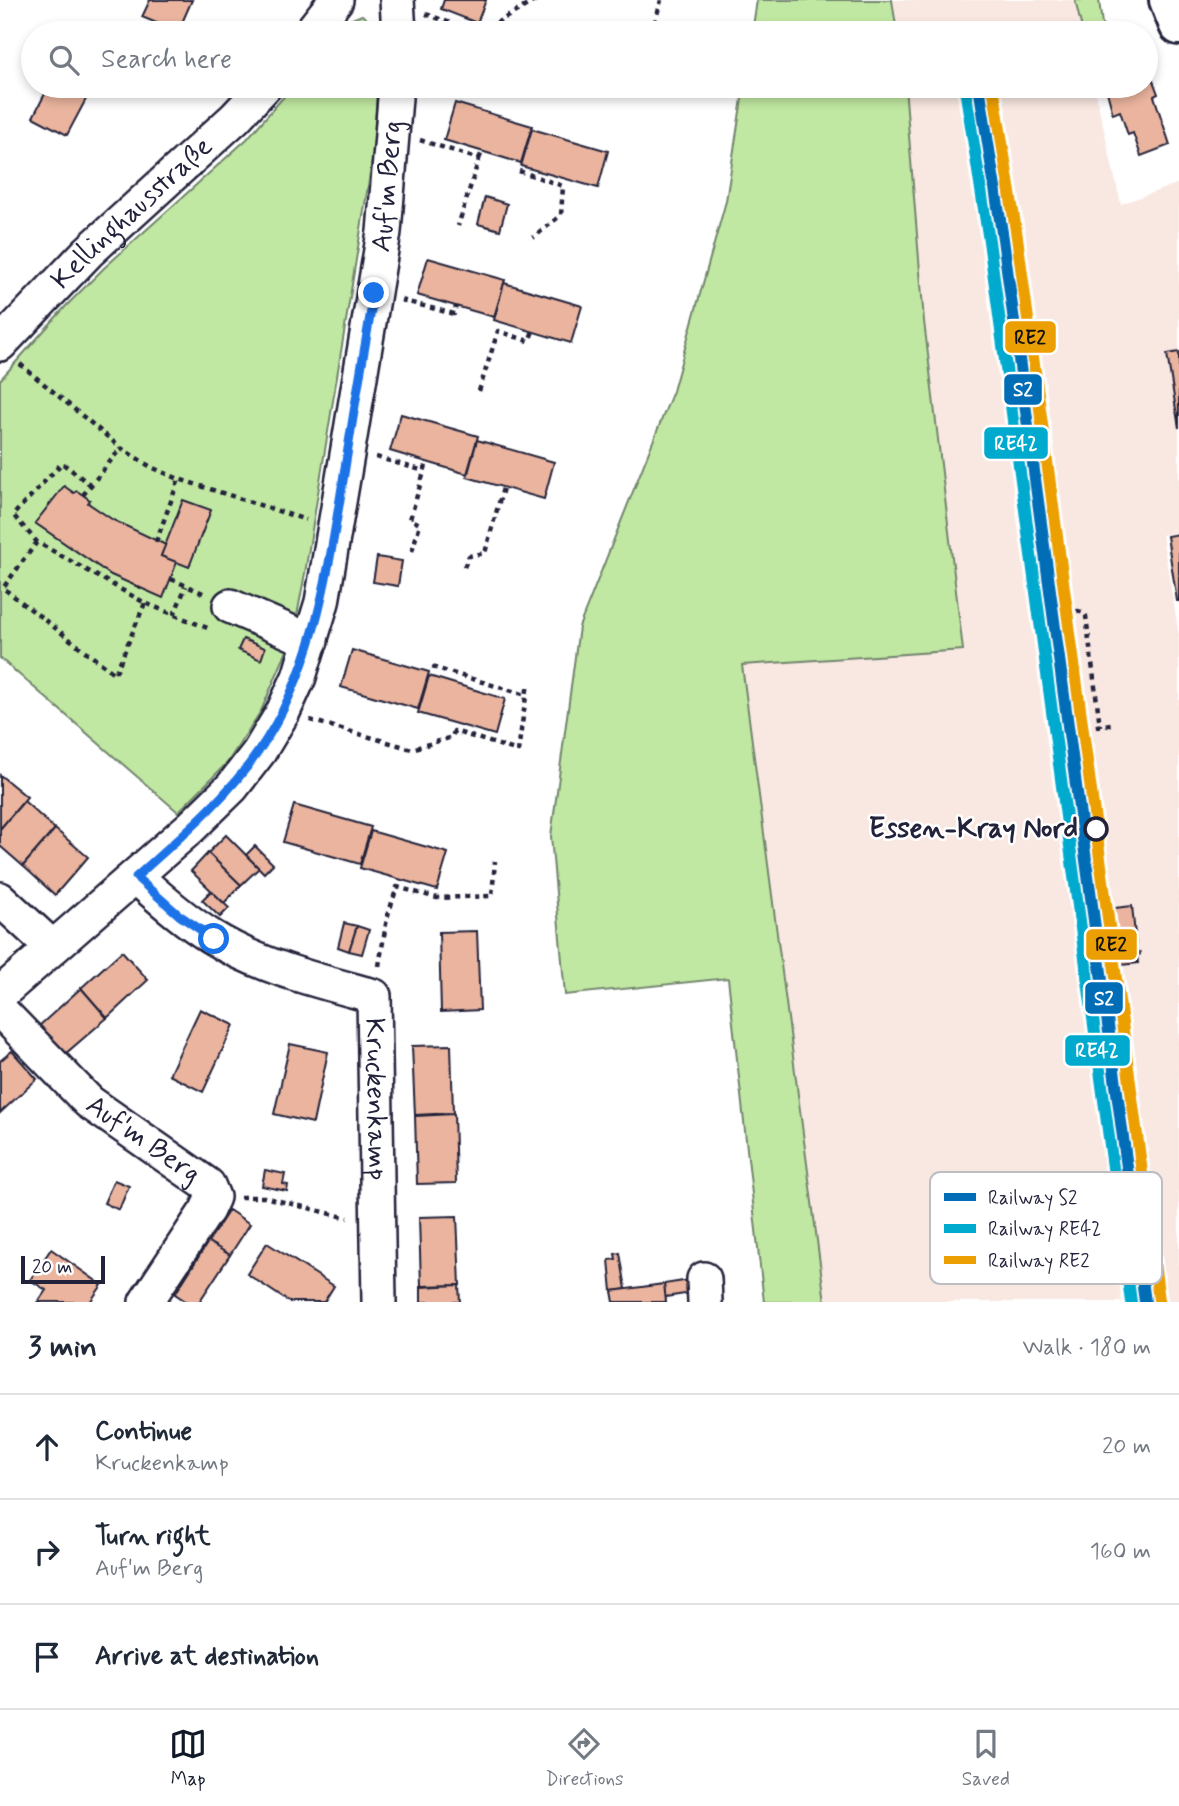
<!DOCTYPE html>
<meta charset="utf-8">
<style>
body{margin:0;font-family:Mynerve,sans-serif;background:#f6f6f7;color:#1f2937}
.scale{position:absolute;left:21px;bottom:18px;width:84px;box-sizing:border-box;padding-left:7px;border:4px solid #22223b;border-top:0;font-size:19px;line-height:24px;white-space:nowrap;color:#22223b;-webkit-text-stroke:5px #fff;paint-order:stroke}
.stop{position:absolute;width:21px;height:21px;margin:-16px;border:5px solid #1a73e8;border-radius:50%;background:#fff}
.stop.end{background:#1a73e8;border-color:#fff;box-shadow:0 2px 7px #0008}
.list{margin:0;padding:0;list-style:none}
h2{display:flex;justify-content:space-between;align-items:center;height:91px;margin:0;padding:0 28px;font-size:30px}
h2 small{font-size:23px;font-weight:400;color:#747a83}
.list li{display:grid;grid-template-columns:46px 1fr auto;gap:21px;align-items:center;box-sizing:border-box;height:105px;padding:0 28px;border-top:2px solid #e0e1e3}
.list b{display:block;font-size:26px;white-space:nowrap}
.list p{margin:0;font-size:23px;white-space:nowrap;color:#747a83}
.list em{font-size:23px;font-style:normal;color:#747a83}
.icon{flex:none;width:38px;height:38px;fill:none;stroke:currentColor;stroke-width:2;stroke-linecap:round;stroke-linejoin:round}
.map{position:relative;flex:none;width:1179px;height:1302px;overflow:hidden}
.search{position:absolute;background:#fff;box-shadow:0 4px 10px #0003;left:21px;right:21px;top:21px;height:77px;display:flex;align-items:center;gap:18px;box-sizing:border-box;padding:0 24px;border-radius:38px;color:#747a83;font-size:26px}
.sheet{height:406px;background:#fff}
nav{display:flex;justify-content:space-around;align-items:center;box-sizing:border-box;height:98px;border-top:2px solid #e0e1e3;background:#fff;font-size:19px;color:#747a83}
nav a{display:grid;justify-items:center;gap:4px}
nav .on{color:#111827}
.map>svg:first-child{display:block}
.built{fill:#f9e8e2}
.green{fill:#c1e8a2;stroke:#72856e;stroke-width:2}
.building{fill:#eab49e;stroke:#22223b;stroke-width:2}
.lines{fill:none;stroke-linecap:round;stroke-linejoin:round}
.minor-casing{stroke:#22223b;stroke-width:38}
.major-casing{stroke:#22223b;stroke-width:44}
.path{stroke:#22223b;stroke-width:4.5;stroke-dasharray:5 5;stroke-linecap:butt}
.minor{stroke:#fff;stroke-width:33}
.major{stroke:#fff;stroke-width:38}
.rail-1-casing{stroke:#fff;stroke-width:18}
.rail-2-casing{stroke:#fff;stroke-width:18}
.rail-3-casing{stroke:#fff;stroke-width:18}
.rail-1{stroke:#006db6;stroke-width:12}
.rail-2{stroke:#00a9ce;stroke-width:12}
.rail-3{stroke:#ec9f03;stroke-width:12}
.route{stroke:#1a73e8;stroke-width:9}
.stop-dot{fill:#fff;stroke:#22223b;stroke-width:3.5}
.labels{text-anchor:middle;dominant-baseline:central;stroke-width:5;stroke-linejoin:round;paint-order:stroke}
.street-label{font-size:28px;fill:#22223b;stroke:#fff}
.stop-label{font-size:28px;font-weight:bold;fill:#22223b;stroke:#fff;text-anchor:end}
.key{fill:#fff;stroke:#bdbdc4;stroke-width:2}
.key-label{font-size:19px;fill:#22223b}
.line-badge{stroke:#fff;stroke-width:2.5}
.badge-label{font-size:19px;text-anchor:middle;font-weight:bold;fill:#fff}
.pale-badge-label{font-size:19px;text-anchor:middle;font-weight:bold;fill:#111}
</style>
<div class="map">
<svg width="1179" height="1302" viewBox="0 0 1179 1302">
<rect width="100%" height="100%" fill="#fff"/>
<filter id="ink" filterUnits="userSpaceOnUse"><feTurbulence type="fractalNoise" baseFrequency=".0143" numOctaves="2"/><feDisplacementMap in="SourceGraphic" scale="14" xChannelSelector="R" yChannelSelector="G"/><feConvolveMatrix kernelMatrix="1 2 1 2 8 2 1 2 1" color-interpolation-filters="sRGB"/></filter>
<g filter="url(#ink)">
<g class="built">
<polygon points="892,0 1075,0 1083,33 897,33"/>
<polygon points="904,86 1094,86 1121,204 1179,183 1179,532 1162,535 1179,635 1179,1302 825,1302 742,664 963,650 925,322"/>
</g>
<g class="green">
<polygon points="757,0 892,0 897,33 752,33"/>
<polygon points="1075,0 1099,0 1103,33 1083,33"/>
<polygon points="362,15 381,30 380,33 336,33 347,21"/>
<polygon points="293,86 377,86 374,149 305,573 293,637 261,711 227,763 178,812 0,658 0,380 66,306 104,268 247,139"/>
<polygon points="744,86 905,86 924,321 963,650 742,665 825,1302 764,1302 728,978 565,995 551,836 579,627 673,391 726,201"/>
</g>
<g class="building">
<polygon points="150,0 192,0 178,32 142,17"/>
<polygon points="444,0 486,0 477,23 441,9"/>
<polygon points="1152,78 1158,94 1154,96 1170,145 1141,156 1133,133 1128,135 1120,111 1113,114 1106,88 1146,86 1146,80"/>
<polygon points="49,86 93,86 67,135 33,117"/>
<polygon points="455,103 532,126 521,163 444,140"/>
<polygon points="532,129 608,151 598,188 521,166"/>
<polygon points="485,197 507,204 500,230 478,224"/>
<polygon points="428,258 505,280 494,317 417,295"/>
<polygon points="504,283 582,306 571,343 494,320"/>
<polygon points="1179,352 1179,428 1167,354"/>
<polygon points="401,414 478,436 467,474 390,451"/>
<polygon points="477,440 554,462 544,499 467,477"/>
<polygon points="64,486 74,493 77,491 83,495 90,500 88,503 113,520 166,545 161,556 177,562 163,598 111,575 35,523"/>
<polygon points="183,500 211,510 189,567 161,556"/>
<polygon points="1179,534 1179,601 1177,601 1167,536"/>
<polygon points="377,557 402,561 398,586 373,582"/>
<polygon points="243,639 265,648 261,660 238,650"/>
<polygon points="352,650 429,672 418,709 341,687"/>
<polygon points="429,676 505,699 495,735 418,713"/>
<polygon points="0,775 27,797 0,829"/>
<polygon points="24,801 55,829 23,866 0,846 0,829"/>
<polygon points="294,805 371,827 360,864 283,842"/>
<polygon points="55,829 88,857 55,895 23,866"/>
<polygon points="371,831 448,853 437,890 360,868"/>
<polygon points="226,835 259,868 241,885 208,853"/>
<polygon points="255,846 273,864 264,873 246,855"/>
<polygon points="208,853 241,885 224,903 191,871"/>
<polygon points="211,891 229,908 220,917 202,900"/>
<polygon points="1132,906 1138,963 1113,966 1106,909"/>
<polygon points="344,923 357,926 349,951 338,947"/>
<polygon points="357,926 369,930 362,954 349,951"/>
<polygon points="477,931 480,1010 441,1012 439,932"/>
<polygon points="122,951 148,980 107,1018 81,988"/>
<polygon points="81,988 107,1018 65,1054 39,1026"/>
<polygon points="200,1009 234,1025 203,1092 169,1075"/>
<polygon points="290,1044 328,1052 313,1123 274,1114"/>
<polygon points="451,1045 453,1113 415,1115 412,1046"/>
<polygon points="12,1051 37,1079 0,1113 0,1061"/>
<polygon points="454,1114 456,1183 417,1184 415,1116"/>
<polygon points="265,1170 285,1174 283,1184 288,1185 287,1191 262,1186"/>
<polygon points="114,1180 129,1186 119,1210 104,1203"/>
<polygon points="229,1210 250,1224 230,1255 208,1242"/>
<polygon points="457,1216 460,1285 421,1286 419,1217"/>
<polygon points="208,1242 230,1255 199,1302 187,1302 175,1294"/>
<polygon points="267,1243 334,1286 324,1302 289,1302 247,1274"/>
<polygon points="51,1249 102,1285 90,1302 38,1302 46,1290 30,1280"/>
<polygon points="620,1253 626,1289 612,1291 609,1260 616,1259 615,1254"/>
<polygon points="690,1280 692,1293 665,1297 664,1284"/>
<polygon points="664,1284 666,1302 614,1302 612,1291"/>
<polygon points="459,1285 460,1302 421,1302 421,1287"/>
</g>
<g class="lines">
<g class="minor-casing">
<g id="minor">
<polyline points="397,0 399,33"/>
<polyline points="310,33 336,0"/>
<path id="s1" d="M 0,344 L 88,252 L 235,118 L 265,86"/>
<polyline points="230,606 311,641"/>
<path id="s2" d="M 136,877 C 160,898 184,920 212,937 C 260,967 319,981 374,996 L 379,1302"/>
<polyline points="0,899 52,947"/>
<path id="s3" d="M 0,994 L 191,827 L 232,787 L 259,752 L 283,712 L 299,677 L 322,602 L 348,449 L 384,232 L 396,86"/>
<path id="s4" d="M 0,1010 L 89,1102 L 208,1185 L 213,1197 L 207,1210 L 146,1302"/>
<polyline points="704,1279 705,1302"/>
</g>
</g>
<g class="major-casing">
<polyline id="major" points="1169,0 1179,25"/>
</g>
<g class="path">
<polyline points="426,14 478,33"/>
<polyline points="479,33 536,0"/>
<polyline points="652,33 661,0"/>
<polyline points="420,140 479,159 458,226"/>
<polyline points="479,159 482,152"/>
<polyline points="519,171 563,186 561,215 533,238"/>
<polyline points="401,300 454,314 456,306"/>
<polyline points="20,364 121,448 151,467 179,479 306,520"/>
<polyline points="479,391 498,331 529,341 533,331"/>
<polyline points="376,457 424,471"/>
<polyline points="91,485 62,463 13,515 37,542 145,603 210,629"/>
<polyline points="83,495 121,448"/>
<polyline points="37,542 3,588 115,674 145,603"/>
<polyline points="156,542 179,479"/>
<polyline points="412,551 420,524 410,519 427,462"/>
<polyline points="464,567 469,556 485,553 503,488"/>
<polyline points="171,579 205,594"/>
<polyline points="174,615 186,586"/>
<polyline points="432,667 526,695"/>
<polyline points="310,720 412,749 452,737 454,731 518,751 528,683"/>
<polyline points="1089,728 1073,622 1073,614 1078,611 1084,613 1086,616 1100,726"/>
<polyline points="1076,729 1111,724"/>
<polyline points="1106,957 1142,953"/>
<polyline points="379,966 387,918 397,887 437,898 492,896 495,861"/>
<polyline points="240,1197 264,1197 348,1218"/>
</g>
<use href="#minor" class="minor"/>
<use href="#major" class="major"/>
<g class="rail-1-casing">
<polyline id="rail-1" points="979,86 1003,239 1145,1302"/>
</g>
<g class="rail-2-casing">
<polyline id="rail-2" points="965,88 989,241 1131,1302"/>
</g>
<g class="rail-3-casing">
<polyline id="rail-3" points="993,86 1017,237 1159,1300"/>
</g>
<use href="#rail-1" class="rail-1"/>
<use href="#rail-2" class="rail-2"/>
<use href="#rail-3" class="rail-3"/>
</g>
</g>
<g class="lines" filter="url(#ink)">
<path class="route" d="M 214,939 L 179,915 L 136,877 C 179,838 225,800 258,752 C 313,673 327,579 342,487 C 352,422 363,357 374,293"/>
</g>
<circle class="stop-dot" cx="1096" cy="829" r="11"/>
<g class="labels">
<g class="street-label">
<text stroke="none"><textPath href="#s3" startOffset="940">Auf'm Berg</textPath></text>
<text stroke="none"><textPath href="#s1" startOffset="186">Kellinghausstraße</textPath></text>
<text stroke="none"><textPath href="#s2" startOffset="373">Kruckenkamp</textPath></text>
<text stroke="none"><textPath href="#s4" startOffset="194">Auf'm Berg</textPath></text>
</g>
<g class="stop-label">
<text x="1078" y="829">Essen-Kray Nord</text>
</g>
</g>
<rect x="930" y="1172" width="232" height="112" rx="10" class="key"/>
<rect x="944" y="1193" width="32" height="8" fill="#006db6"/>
<rect x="944" y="1224" width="32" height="9" fill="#00a9ce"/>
<rect x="944" y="1256" width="32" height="8" fill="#ec9f03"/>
<g class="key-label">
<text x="988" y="1204">Railway S2</text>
<text x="988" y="1235">Railway RE42</text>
<text x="988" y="1267">Railway RE2</text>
</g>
<g class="line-badge">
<rect x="1004" y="320" width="53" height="34" rx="7" fill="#ec9f03"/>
<rect x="1003" y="373" width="40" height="33" rx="7" fill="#006db6"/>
<rect x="983" y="426" width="66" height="34" rx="7" fill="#00a9ce"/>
<rect x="1085" y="928" width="53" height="33" rx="7" fill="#ec9f03"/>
<rect x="1084" y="981" width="40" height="34" rx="7" fill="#006db6"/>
<rect x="1064" y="1034" width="67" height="33" rx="7" fill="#00a9ce"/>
</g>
<g class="badge-label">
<text x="1023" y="396">S2</text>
<text x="1016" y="450">RE42</text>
<text x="1104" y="1005">S2</text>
<text x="1097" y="1057">RE42</text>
</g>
<g class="pale-badge-label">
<text x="1030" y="344">RE2</text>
<text x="1111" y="951">RE2</text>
</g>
</svg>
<div class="scale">20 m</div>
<div class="stop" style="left:214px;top:939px"></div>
<div class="stop end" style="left:374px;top:293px"></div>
<div class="search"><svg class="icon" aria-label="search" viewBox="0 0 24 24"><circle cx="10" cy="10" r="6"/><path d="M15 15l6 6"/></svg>Search here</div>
</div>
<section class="sheet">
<h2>3 min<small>Walk · 180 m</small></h2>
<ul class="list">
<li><svg class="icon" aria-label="ahead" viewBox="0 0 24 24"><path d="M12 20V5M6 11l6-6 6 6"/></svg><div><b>Continue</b><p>Kruckenkamp</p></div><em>20 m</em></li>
<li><svg class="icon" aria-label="right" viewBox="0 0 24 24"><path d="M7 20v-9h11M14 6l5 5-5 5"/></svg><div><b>Turn right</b><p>Auf'm Berg</p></div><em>160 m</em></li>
<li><svg class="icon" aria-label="arrive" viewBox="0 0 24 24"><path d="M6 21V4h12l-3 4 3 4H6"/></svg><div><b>Arrive at destination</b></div></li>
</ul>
</section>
<nav>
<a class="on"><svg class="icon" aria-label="map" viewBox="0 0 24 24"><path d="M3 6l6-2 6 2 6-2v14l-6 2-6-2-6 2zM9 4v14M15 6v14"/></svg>Map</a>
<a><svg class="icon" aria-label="directions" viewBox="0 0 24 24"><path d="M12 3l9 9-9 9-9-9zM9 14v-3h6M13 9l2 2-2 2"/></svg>Directions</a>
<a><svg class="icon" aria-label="saved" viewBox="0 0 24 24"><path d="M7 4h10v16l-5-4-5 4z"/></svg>Saved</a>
</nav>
